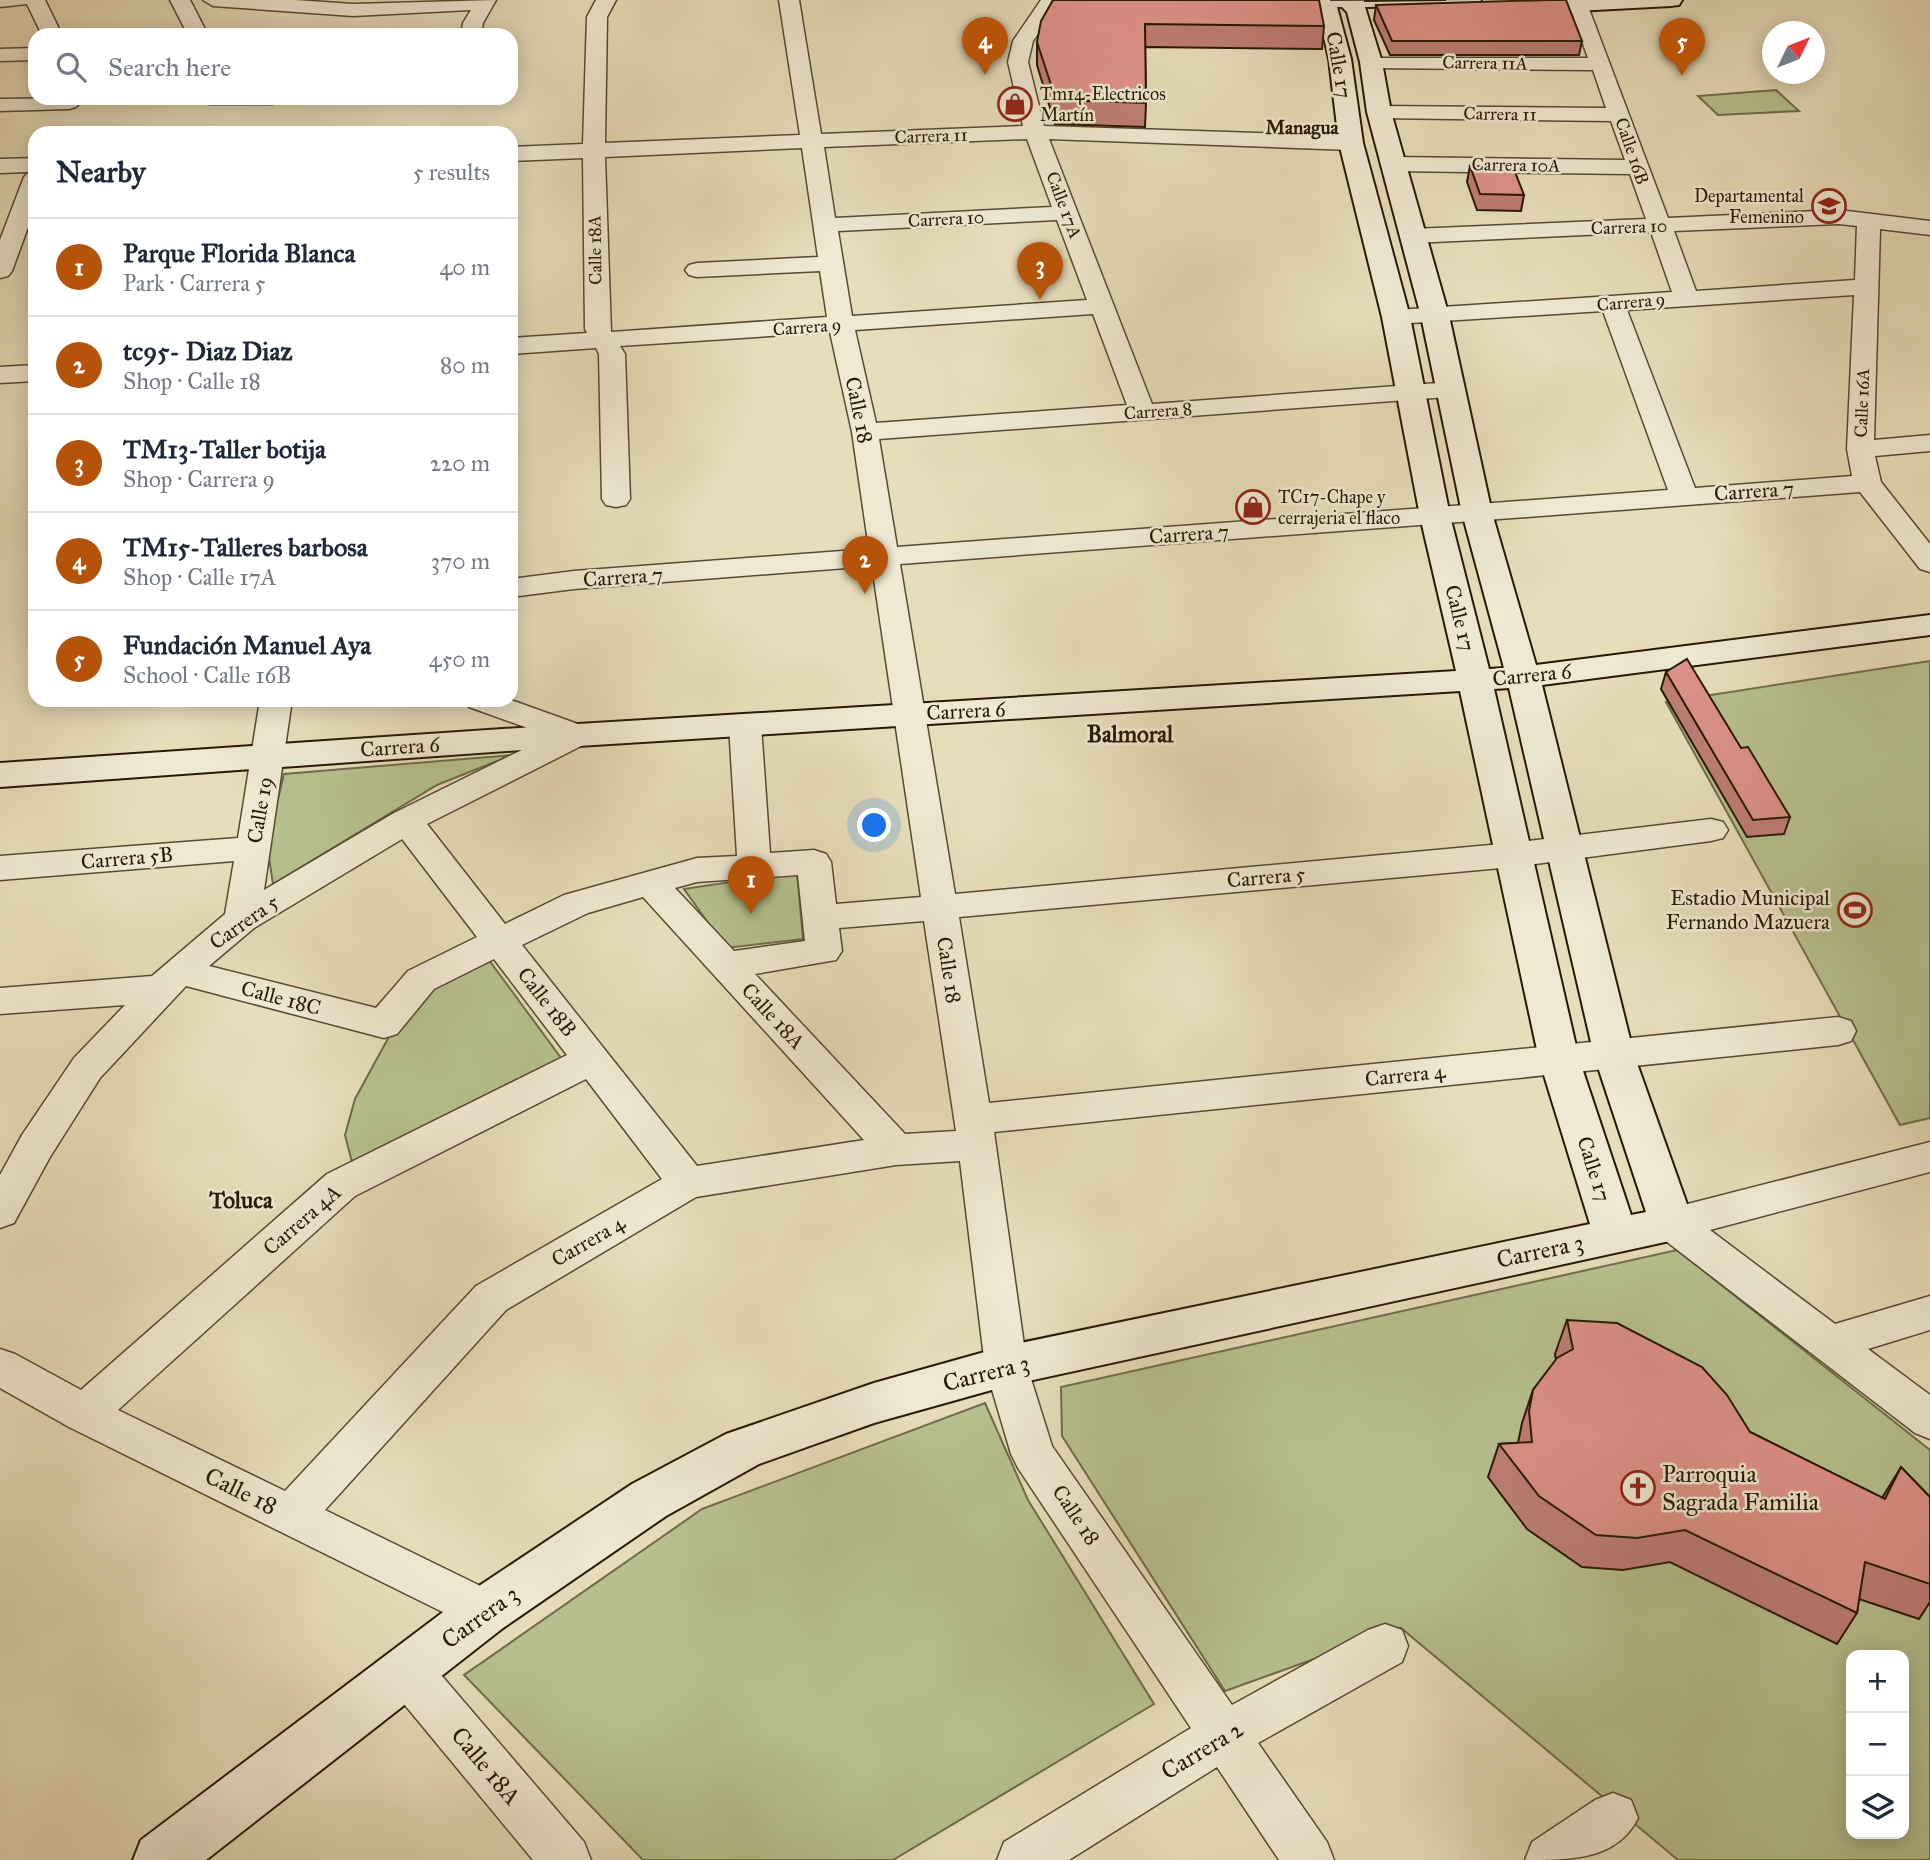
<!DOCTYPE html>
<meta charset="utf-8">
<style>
body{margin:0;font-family:"IM FELL Great Primer",serif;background:#f2f2f3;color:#1f2937}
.controls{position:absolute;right:21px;bottom:21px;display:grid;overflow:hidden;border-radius:14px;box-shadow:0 4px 18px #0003}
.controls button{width:63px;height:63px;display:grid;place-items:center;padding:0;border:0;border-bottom:2px solid #e0e1e3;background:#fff;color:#1f2937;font:35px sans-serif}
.compass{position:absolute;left:1762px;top:21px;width:63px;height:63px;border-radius:50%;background:#fff;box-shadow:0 4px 18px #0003;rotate:47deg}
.you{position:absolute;left:875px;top:826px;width:24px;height:24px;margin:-18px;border:5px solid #fff;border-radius:50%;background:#1a73e8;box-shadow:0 0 0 10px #1a73e833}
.badge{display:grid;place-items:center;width:46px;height:46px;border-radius:50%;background:#b45309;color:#fff;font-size:23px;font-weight:700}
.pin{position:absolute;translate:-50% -58px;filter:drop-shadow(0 2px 4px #0008)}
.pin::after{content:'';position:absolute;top:37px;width:24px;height:21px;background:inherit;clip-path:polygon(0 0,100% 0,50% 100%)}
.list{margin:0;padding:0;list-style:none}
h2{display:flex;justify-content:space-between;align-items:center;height:91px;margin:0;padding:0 28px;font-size:30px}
h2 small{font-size:23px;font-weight:400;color:#747a83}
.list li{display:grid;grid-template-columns:46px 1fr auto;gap:21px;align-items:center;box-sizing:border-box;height:98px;padding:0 28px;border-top:2px solid #e0e1e3}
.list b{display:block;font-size:26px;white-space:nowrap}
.list p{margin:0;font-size:23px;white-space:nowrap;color:#747a83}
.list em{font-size:23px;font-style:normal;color:#747a83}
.icon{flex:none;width:38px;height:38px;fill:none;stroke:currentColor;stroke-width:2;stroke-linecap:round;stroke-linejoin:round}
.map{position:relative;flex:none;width:1930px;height:1860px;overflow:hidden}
.search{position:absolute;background:#fff;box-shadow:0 4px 18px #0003;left:28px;top:28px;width:490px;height:77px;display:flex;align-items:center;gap:18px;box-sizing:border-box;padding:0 24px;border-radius:21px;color:#747a83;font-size:26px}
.panel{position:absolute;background:#fff;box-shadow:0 4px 18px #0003;left:28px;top:126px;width:490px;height:581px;border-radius:21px}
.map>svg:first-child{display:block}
.green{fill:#b7c08f;stroke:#6f6c4a;stroke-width:2;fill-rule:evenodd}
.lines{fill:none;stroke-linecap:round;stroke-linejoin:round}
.street-casing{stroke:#574932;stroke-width:3}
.secondary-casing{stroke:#271805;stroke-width:4}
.street{fill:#efe9d2;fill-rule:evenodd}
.secondary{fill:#efe9d2;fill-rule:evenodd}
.wall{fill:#bf7d75;stroke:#271805;stroke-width:2}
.building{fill:#de9188;stroke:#271805;stroke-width:2}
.labels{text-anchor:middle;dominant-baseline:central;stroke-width:5;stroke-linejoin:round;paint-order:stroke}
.far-street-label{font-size:18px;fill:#271805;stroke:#efe9d2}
.far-poi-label{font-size:18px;fill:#271805;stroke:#efe9d2;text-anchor:start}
.far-neighbourhood-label{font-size:19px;font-weight:bold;fill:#271805;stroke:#efe9d2}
.street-label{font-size:21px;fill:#271805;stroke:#efe9d2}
.poi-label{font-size:21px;fill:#271805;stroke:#efe9d2;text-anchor:end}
.neighbourhood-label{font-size:23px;font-weight:bold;fill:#271805;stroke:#efe9d2}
.near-street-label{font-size:24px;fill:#271805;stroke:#efe9d2}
.near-poi-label{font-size:24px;fill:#271805;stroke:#efe9d2;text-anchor:start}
</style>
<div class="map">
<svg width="1930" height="1860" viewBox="0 0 1930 1860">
<rect width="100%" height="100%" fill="#e7ddba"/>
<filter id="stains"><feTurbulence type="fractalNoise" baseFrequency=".00286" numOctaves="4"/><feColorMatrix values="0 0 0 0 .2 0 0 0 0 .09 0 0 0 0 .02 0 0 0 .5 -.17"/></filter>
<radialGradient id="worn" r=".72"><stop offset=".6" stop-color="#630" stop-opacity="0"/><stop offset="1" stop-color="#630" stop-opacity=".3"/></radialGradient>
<g class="green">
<polygon points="1776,90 1799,111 1718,115 1698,96"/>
<polygon points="1930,661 1930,1118 1900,1125 1666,702"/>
<polygon points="512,755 437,785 273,884 267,845 284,774"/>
<polygon points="797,872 803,939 726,948 684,889"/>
<polygon points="489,960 561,1058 353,1166 345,1135 355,1099 392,1031 435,986"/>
<path d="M 1677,1250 L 1930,1450 L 1930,1860 L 1678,1860 L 1401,1628 L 1225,1691 L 1062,1436 L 1061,1387 ZM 1851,1655 L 1904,1655 L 1904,1834 L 1851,1834 Z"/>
<polygon points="985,1403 1028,1500 1154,1704 893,1860 643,1860 464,1675 702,1509"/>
</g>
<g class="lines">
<g class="street-casing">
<g id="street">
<polygon points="0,0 45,0 62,35 42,35 27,4 0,7"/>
<polygon points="170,0 190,0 208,35 188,35"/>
<polygon points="203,0 295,0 353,4 496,0 483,23 481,35 461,35 463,23 471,10 353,16 213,6"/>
<path d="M 596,0 L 616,0 L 607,17 L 605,143 L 800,135 L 779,0 L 799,0 L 821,134 L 1023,126 L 1008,62 L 1013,41 L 1041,0 L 1061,0 L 1033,41 L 1028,62 L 1044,126 L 1351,136 L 1359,138 L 1362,143 L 1359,148 L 1351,150 L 1049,139 L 1152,404 L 1452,382 L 1461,384 L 1465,390 L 1461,396 L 879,439 L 897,547 L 1668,490 L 1603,311 L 1396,324 L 1387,322 L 1384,317 L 1387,312 L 1396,310 L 1672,292 L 1651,232 L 1412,243 L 1404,241 L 1400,236 L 1404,231 L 1412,229 L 1646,219 L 1630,174 L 1394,171 L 1386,169 L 1383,164 L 1386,159 L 1394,157 L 1625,160 L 1611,121 L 1379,118 L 1371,117 L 1368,112 L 1371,107 L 1379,106 L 1606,108 L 1593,70 L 1371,68 L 1364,66 L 1361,62 L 1364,58 L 1588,58 L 1569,5 L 1572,1 L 1586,1 L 1668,218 L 1839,210 L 1930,221 L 1930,235 L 1880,229 L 1874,440 L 1930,435 L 1930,451 L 1875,456 L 1881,482 L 1930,544 L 1930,572 L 1920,569 L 1860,492 L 900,564 L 955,894 L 1512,843 L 1711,819 L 1723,822 L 1728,830 L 1723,838 L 1711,841 L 1512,867 L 959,917 L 989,1103 L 1838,1017 L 1851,1021 L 1856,1031 L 1851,1041 L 1838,1045 L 994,1132 L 1027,1366 L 1052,1446 L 1232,1705 L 1368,1630 L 1385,1624 L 1402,1630 L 1408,1646 L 1402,1662 L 1258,1743 L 1327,1842 L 1334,1860 L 1279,1860 L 1217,1767 L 1069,1860 L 997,1860 L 1004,1842 L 1191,1728 L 1018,1468 L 1011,1454 L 985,1366 L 960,1161 L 896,1165 L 696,1197 L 506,1310 L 325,1510 L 501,1596 L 508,1611 L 501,1626 L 485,1633 L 69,1427 L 0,1388 L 0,1349 L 15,1354 L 81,1390 L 327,1174 L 567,1055 L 494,959 L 434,989 L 397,1034 L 384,1038 L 186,986 L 100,1078 L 50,1157 L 14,1223 L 0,1228 L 0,1175 L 22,1135 L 74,1058 L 125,1005 L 0,1014 L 0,988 L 152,976 L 225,914 L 234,861 L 0,880 L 0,856 L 238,838 L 260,700 L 292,700 L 264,890 L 394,813 L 550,736 L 469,707 L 464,700 L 511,700 L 589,728 L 594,735 L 589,742 L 427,824 L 505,924 L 564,895 L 697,858 L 737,856 L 729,725 L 734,718 L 745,715 L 756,718 L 761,725 L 770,853 L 814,850 L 826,854 L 831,862 L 836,904 L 921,897 L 872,566 L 574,589 L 511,597 L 511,579 L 574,571 L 869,549 L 852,432 L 830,332 L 620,346 L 625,354 L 630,499 L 626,505 L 616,507 L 606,505 L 602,499 L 599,354 L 596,348 L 511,354 L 511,338 L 587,333 L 585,329 L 583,158 L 511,161 L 511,147 L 583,144 L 587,17 ZM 1027,139 L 1052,207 L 835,218 L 824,147 ZM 802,148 L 818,257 L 697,263 L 689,265 L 685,270 L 689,275 L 697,277 L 820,271 L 827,317 L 611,332 L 605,157 ZM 1057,220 L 1087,300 L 852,316 L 838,231 ZM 1839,224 L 1857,226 L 1855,280 L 1696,291 L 1674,231 ZM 1854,295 L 1847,449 L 1852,476 L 1695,488 L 1627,310 ZM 1093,314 L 1127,405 L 876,423 L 855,330 ZM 402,839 L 477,937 L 408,971 L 376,1008 L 209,966 L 254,928 ZM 798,875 L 805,941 L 734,951 L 675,888 L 697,882 ZM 643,897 L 864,1140 L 697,1166 L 522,945 L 588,913 ZM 924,921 L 956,1131 L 905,1134 L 755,974 L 836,960 L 842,951 L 839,928 ZM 586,1079 L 662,1179 L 476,1286 L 285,1491 L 118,1410 L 355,1196 Z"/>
<polygon points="1310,0 1330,0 1330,1 1320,7 1313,5"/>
<polygon points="35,48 35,60 0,61 0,49"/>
<polygon points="74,98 80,103 76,107 69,109 0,111 0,99"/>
<polygon points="199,98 283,98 279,102 272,104 210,104 203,102"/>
<polygon points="35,158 35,208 12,271 8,276 0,278 0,240 24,177 29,172 0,173 0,159"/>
<polygon points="35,365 35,381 0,383 0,367"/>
<polygon points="1930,1142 1930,1172 1710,1230 1835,1324 1930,1296 1930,1330 1868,1349 1930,1395 1930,1439 1915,1433 1658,1235 1652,1224 1658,1213 1672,1208"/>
<polygon points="407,1648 424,1655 584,1842 591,1860 533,1860 390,1687 383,1671 390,1655"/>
<path d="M 1613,1793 L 1631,1800 L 1638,1818 C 1617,1860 1571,1860 1525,1860 L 1532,1842 L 1595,1800 Z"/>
</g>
</g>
<g class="secondary-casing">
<g id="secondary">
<path d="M 1481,0 L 1478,5 L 1470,6 L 1365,7 L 1382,62 L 1391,112 L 1449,316 L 1492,513 L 1536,665 L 1930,615 L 1930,635 L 1542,685 L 1634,1055 L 1694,1224 L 1688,1237 L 1006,1386 L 874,1423 L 759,1464 L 666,1516 L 503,1628 L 206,1860 L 133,1860 L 141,1840 L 467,1594 L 632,1484 L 726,1434 L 874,1383 L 1006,1346 L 1590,1224 L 1539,1059 L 1460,691 L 578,746 L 0,787 L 0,763 L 578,724 L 1456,671 L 1420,516 L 1382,317 L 1339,143 L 1329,59 L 1318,11 L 1309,1 ZM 1337,7 L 1342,7 L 1347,12 L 1360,62 L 1367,112 L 1421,316 L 1462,513 L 1504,668 L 1489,669 L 1450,516 L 1410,317 L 1363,143 L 1351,59 ZM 1509,688 L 1594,1055 L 1646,1212 L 1631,1215 L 1579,1059 L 1494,689 Z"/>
<polygon points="1548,0 1682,0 1679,5 1671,6 1518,14 1510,13 1507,8 1510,3"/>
</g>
</g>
<use href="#street" class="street"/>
<use href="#secondary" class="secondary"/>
</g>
<g class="wall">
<polygon points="1053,0 1324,26 1322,49 1145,47 1146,103 1145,127 1055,124 1037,65 1037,42"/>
<polygon points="1365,0 1446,0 1365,1"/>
<polygon points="1376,5 1582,41 1579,55 1390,55 1374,20"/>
<polygon points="1470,166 1524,195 1521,211 1477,210 1467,182"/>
<polygon points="1666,672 1741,748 1790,817 1784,834 1747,837 1661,689"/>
<polygon points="1567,1320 1750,1432 1882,1498 1901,1467 1930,1497 1930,1602 1919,1619 1859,1599 1857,1613 1837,1644 1670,1562 1623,1570 1582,1567 1527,1529 1488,1477 1499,1444 1518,1443 1522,1423 1533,1390 1556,1360 1555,1354"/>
</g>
<g class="building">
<polygon points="1053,0 1319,0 1324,26 1145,24 1146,103 1056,100 1037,42 1041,21"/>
<polygon points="1547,0 1566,0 1582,41 1392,41 1376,5"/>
<polygon points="1470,166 1513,167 1524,195 1480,194"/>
<polygon points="1687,659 1741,748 1748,747 1790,817 1753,820 1666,672"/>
<polygon points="1567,1320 1617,1323 1702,1367 1727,1395 1750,1432 1885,1499 1901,1467 1930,1497 1930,1584 1865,1562 1857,1613 1685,1530 1637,1538 1596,1535 1539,1496 1499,1444 1532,1442 1529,1411 1533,1390 1557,1358 1573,1349"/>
</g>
<defs>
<g id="shop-ring" transform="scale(1.75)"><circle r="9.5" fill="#efe9d2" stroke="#8f2418" stroke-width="1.5"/><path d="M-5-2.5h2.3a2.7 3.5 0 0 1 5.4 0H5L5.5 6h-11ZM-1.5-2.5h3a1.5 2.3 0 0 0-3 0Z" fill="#8f2418"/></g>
<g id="school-ring" transform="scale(1.75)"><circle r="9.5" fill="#efe9d2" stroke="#8f2418" stroke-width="1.5"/><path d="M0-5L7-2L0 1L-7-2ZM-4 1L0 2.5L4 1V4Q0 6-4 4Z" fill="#8f2418"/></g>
<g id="stadium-ring" transform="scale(1.75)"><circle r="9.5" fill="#efe9d2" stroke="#8f2418" stroke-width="1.5"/><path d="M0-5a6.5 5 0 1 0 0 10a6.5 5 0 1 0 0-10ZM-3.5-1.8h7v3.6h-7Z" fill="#8f2418"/></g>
<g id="church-ring" transform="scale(1.75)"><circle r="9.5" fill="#efe9d2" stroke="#8f2418" stroke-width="1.5"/><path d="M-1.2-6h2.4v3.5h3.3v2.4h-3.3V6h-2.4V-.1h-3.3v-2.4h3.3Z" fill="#8f2418"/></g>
</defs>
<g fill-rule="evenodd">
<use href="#shop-ring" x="1015" y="104"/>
<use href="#school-ring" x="1829" y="206"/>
<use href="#shop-ring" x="1253" y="507"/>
<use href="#stadium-ring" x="1855" y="910"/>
<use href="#church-ring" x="1638" y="1488"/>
</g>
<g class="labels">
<g class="far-street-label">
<text transform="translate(1485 63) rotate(1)">Carrera 11A</text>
<text transform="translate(1500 114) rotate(1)">Carrera 11</text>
<text transform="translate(931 136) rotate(-2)">Carrera 11</text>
<text transform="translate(1632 151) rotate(71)">Calle 16B</text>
<text transform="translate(1516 165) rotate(1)">Carrera 10A</text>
<text transform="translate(1064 205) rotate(69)">Calle 17A</text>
<text transform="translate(946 219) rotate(-3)">Carrera 10</text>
<text transform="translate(1629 227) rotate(-2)">Carrera 10</text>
<text transform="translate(595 250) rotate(-91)">Calle 18A</text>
<text transform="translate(1631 302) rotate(-5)">Carrera 9</text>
<text transform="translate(807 327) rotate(-4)">Carrera 9</text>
<text transform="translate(1862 403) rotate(-88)">Calle 16A</text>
<text transform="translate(1158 411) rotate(-4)">Carrera 8</text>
</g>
<g class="far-poi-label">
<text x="1040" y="94">Tm14-Electricos<tspan x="1040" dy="21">Martín</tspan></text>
<text x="1804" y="196" text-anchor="end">Departamental<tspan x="1804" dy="21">Femenino</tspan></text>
<text x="1278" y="497">TC17-Chape y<tspan x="1278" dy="21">cerrajeria el flaco</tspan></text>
</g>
<g class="far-neighbourhood-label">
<text x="1302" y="127">Managua</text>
</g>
<g class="street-label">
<text transform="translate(1339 65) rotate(80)">Calle 17</text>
<text transform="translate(859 410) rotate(78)">Calle 18</text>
<text transform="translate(1754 491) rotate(-4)">Carrera 7</text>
<text transform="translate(1189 534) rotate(-4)">Carrera 7</text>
<text transform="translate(623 577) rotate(-4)">Carrera 7</text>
<text transform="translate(1460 618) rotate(76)">Calle 17</text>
<text transform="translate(1532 675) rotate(-6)">Carrera 6</text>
<text transform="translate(966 711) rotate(-3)">Carrera 6</text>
<text transform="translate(400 747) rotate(-4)">Carrera 6</text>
<text transform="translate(260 810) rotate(-80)">Calle 19</text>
<text transform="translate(127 858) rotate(-5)">Carrera 5B</text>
<text transform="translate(1266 877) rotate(-5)">Carrera 5</text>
<text transform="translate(244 922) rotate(-35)">Carrera 5</text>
<text transform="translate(949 970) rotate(81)">Calle 18</text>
<text transform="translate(281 998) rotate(15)">Calle 18C</text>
<text transform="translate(547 1002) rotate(52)">Calle 18B</text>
<text transform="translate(773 1016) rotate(47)">Calle 18A</text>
<text transform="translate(1405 1075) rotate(-6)">Carrera 4</text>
<text transform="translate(1594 1169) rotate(72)">Calle 17</text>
<text transform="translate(302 1220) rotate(-41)">Carrera 4A</text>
<text transform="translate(588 1241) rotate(-30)">Carrera 4</text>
<text transform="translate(1076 1515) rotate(56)">Calle 18</text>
</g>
<g class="poi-label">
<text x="1830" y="898">Estadio Municipal<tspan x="1830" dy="24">Fernando Mazuera</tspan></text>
</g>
<g class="neighbourhood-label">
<text x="1130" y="734">Balmoral</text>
<text x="241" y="1200">Toluca</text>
</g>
<g class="near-street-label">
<text transform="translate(1540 1251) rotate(-12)">Carrera 3</text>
<text transform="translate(986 1373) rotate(-14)">Carrera 3</text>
<text transform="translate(241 1491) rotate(26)">Calle 18</text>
<text transform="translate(480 1617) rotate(-36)">Carrera 3</text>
<text transform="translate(1202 1750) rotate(-31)">Carrera 2</text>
<text transform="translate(486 1766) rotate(50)">Calle 18A</text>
</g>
<g class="near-poi-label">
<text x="1662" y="1474">Parroquia<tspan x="1662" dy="28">Sagrada Familia</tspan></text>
</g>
</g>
<rect width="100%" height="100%" filter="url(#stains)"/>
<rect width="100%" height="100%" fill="url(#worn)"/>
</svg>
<div class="controls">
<button>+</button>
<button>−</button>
<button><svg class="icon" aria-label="layers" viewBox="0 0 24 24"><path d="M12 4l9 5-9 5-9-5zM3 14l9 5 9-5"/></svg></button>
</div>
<svg class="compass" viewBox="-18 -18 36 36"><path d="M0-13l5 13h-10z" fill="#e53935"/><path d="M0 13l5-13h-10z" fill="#747a83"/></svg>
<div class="you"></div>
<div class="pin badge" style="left:751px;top:914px">1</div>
<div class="pin badge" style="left:865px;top:594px">2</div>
<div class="pin badge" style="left:1040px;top:300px">3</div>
<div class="pin badge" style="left:985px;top:75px">4</div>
<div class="pin badge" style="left:1682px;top:76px">5</div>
<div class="search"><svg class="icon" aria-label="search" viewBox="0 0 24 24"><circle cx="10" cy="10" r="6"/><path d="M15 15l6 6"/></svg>Search here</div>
<section class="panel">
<h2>Nearby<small>5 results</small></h2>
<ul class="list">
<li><span class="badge">1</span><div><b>Parque Florida Blanca</b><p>Park · Carrera 5</p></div><em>40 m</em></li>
<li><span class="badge">2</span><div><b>tc95- Diaz Diaz</b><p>Shop · Calle 18</p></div><em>80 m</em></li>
<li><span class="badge">3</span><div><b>TM13-Taller botija</b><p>Shop · Carrera 9</p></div><em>220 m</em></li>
<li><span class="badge">4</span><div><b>TM15-Talleres barbosa</b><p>Shop · Calle 17A</p></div><em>370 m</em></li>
<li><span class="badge">5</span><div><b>Fundación Manuel Aya</b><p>School · Calle 16B</p></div><em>450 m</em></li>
</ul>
</section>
</div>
